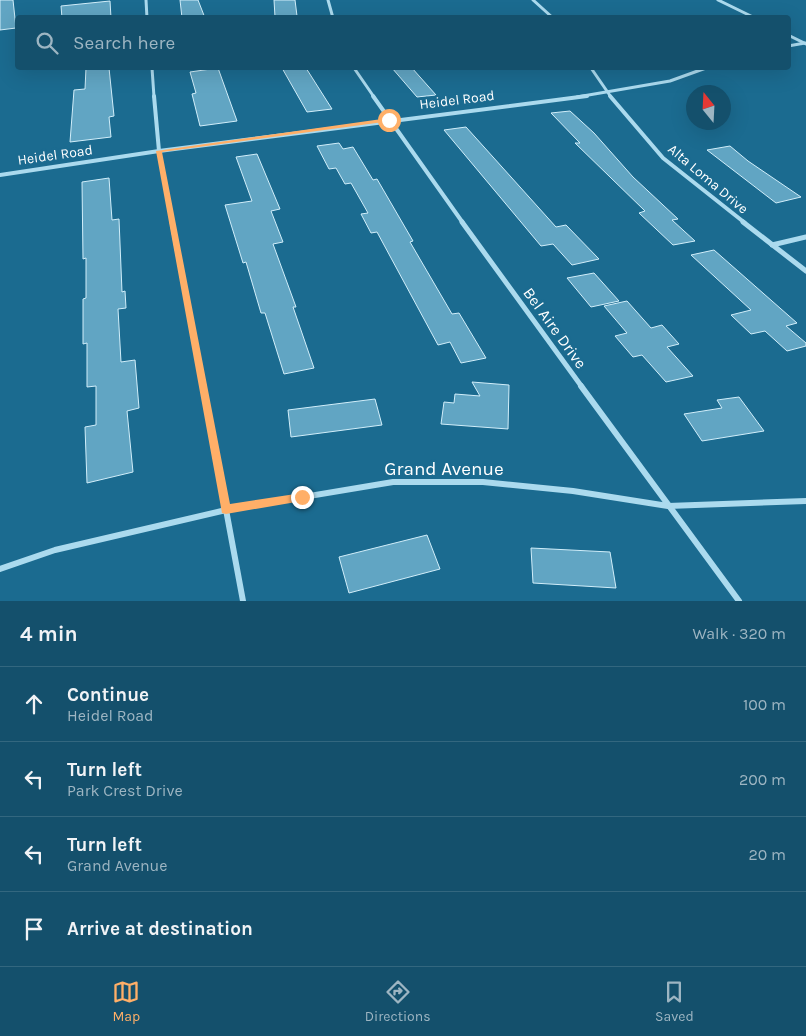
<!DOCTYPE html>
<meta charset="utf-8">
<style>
body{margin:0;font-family:Karla,sans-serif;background:#1d5772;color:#f1f3f6}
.compass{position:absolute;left:686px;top:85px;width:45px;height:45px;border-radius:50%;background:#14506c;box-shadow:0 5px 20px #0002;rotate:342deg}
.stop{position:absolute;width:15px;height:15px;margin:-11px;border:4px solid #ffaf68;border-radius:50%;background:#fff}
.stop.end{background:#ffaf68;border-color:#fff;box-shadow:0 1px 5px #0008}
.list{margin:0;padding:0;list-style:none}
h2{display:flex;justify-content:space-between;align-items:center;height:65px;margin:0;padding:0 20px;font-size:21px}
h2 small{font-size:16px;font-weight:400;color:#9db5c2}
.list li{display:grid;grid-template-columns:32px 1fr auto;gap:15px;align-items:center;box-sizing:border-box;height:75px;padding:0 20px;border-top:1px solid #33677f}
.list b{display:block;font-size:19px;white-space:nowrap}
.list p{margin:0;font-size:16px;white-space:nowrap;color:#9db5c2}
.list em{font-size:16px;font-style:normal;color:#9db5c2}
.icon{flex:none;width:28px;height:28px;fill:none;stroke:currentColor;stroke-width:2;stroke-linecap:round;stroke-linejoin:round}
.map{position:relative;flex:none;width:806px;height:601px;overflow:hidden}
.search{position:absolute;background:#14506c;box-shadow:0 5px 20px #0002;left:15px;right:15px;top:15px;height:55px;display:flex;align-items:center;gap:12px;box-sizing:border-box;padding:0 18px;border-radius:5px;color:#9db5c2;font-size:19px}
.sheet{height:365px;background:#14506c}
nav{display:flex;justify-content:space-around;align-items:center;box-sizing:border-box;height:70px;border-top:1px solid #33677f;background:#14506c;font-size:14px;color:#9db5c2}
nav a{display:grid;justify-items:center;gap:2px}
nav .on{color:#ffaf68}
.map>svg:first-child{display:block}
.building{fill:#61a5c3;stroke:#d1eefa}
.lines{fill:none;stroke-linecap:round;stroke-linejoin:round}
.minor-far3{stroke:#abdaee;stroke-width:3}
.minor-far2{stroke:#abdaee;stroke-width:4}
.minor-far1{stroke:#abdaee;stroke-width:5}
.minor{stroke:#abdaee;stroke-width:6}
.route{fill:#ffaf68}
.labels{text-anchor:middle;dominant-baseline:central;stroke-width:5;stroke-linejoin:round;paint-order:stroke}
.far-street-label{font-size:14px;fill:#fff;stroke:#1b6b90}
.street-label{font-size:16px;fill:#fff;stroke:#1b6b90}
.near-street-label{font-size:19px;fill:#fff;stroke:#1b6b90}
</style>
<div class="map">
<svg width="806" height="601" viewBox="0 0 806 601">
<rect width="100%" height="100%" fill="#1b6b90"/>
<g class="building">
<polygon points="0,0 13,0 16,28 0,30"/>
<polygon points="180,0 198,0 205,18 182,18"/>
<polygon points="274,0 295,0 297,16 275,17"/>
<polygon points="110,1 111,18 62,18 61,6"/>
<polygon points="86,68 109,68 114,116 109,117 111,137 70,142 74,90 85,89"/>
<polygon points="218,68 237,121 200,126 192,94 196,93 190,72"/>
<polygon points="282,68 306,68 332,109 307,112"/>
<polygon points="392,68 412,68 436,95 417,97"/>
<polygon points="570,111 594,133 633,177 678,219 672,220 695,241 673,245 639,213 645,211 575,143 580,143 551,113"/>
<polygon points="466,127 556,227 566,225 599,259 572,265 553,244 541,246 444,130"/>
<polygon points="339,143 343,149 353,147 373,180 377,179 413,241 410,242 452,314 459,313 486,358 461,363 450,342 438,345 377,232 371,233 361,214 368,213 351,183 345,184 336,168 329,169 317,146"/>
<polygon points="730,146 748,161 801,197 776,203 707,150"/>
<polygon points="257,154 280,209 271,211 283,242 273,244 296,307 293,307 314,368 284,374 265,313 261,313 246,262 243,263 225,205 252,201 236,157"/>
<polygon points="109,178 112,220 119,219 122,292 125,291 126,308 118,309 121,362 135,360 139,408 127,411 133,472 87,483 85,427 96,425 96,386 87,387 87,343 83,344 83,299 86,298 86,258 83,259 82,182"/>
<polygon points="714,250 797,323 786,326 806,343 806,346 787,351 765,331 751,334 731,315 751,310 691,255"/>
<polygon points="594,273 619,301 591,307 567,278"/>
<polygon points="627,301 651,328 662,325 679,344 667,347 693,376 666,382 642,355 633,357 615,336 627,333 604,306"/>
<polygon points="472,382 509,385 508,429 441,424 444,402 454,403 455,394 480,396"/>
<polygon points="739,397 764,431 702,441 684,414 722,408 717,400"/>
<polygon points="375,399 382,425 291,437 288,410"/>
<polygon points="427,535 440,569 349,593 339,557"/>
<polygon points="531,548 610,552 616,588 533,583"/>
</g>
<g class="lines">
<g class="minor-far3">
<polyline points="146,0 147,18"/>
<polyline points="328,0 333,18"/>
<polyline points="533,0 553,18"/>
<polyline points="718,0 755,18"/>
<polyline points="788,35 806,44"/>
<polyline points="788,46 805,43"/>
<polyline points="152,68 154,97"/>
<polyline points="354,68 374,97"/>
<polyline points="591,68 611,97"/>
<polyline points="577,97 670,81 706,68"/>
</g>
<g class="minor-far2">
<polyline points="154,96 159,151 172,223"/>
<polyline points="373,96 463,223"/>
<polyline points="610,96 663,158 745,223"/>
<polyline points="0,175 159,151 587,96"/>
</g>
<g class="minor-far1">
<polyline points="172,222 203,387"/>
<polyline points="462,222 582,387"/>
<polyline points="743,222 806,271"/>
<polyline points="772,245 806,237"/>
</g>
<g class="minor">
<polyline points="203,386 243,601"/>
<polyline points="581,386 739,601"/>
<polyline points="0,569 55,550 226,510 393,482 483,482 573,491 668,506 806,501"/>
</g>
</g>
<polygon class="route" points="389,118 391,121 162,152 230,504 302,493 307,497 302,501 226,514 222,513 156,151"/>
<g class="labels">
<g class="far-street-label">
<text transform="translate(457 100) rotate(-7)">Heidel Road</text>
<text transform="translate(55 155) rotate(-8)">Heidel Road</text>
<text transform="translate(708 179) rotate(40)">Alta Loma Drive</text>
</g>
<g class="street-label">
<text transform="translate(555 328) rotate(54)">Bel Aire Drive</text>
</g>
<g class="near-street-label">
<text x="444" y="469">Grand Avenue</text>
</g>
</g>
</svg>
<svg class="compass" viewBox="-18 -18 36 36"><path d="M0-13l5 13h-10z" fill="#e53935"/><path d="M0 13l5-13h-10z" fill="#9db5c2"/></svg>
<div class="stop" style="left:389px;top:120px"></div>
<div class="stop end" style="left:302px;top:497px"></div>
<div class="search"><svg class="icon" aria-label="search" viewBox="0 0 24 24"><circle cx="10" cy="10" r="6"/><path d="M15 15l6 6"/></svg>Search here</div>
</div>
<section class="sheet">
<h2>4 min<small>Walk · 320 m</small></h2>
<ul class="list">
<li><svg class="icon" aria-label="ahead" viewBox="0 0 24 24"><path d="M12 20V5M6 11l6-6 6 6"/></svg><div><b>Continue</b><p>Heidel Road</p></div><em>100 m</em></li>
<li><svg class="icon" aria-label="left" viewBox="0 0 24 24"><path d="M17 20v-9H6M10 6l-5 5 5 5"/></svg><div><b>Turn left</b><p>Park Crest Drive</p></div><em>200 m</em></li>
<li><svg class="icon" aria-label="left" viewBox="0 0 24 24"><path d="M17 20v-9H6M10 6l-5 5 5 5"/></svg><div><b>Turn left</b><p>Grand Avenue</p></div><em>20 m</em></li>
<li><svg class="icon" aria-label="arrive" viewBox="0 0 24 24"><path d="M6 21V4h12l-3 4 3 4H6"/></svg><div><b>Arrive at destination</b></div></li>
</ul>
</section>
<nav>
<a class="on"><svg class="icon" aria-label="map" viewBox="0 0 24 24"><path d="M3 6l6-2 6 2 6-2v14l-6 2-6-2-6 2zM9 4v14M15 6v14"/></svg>Map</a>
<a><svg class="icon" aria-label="directions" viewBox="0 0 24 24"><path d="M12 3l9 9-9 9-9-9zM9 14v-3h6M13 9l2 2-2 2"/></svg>Directions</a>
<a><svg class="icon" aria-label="saved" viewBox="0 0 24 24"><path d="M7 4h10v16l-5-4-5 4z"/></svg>Saved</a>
</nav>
